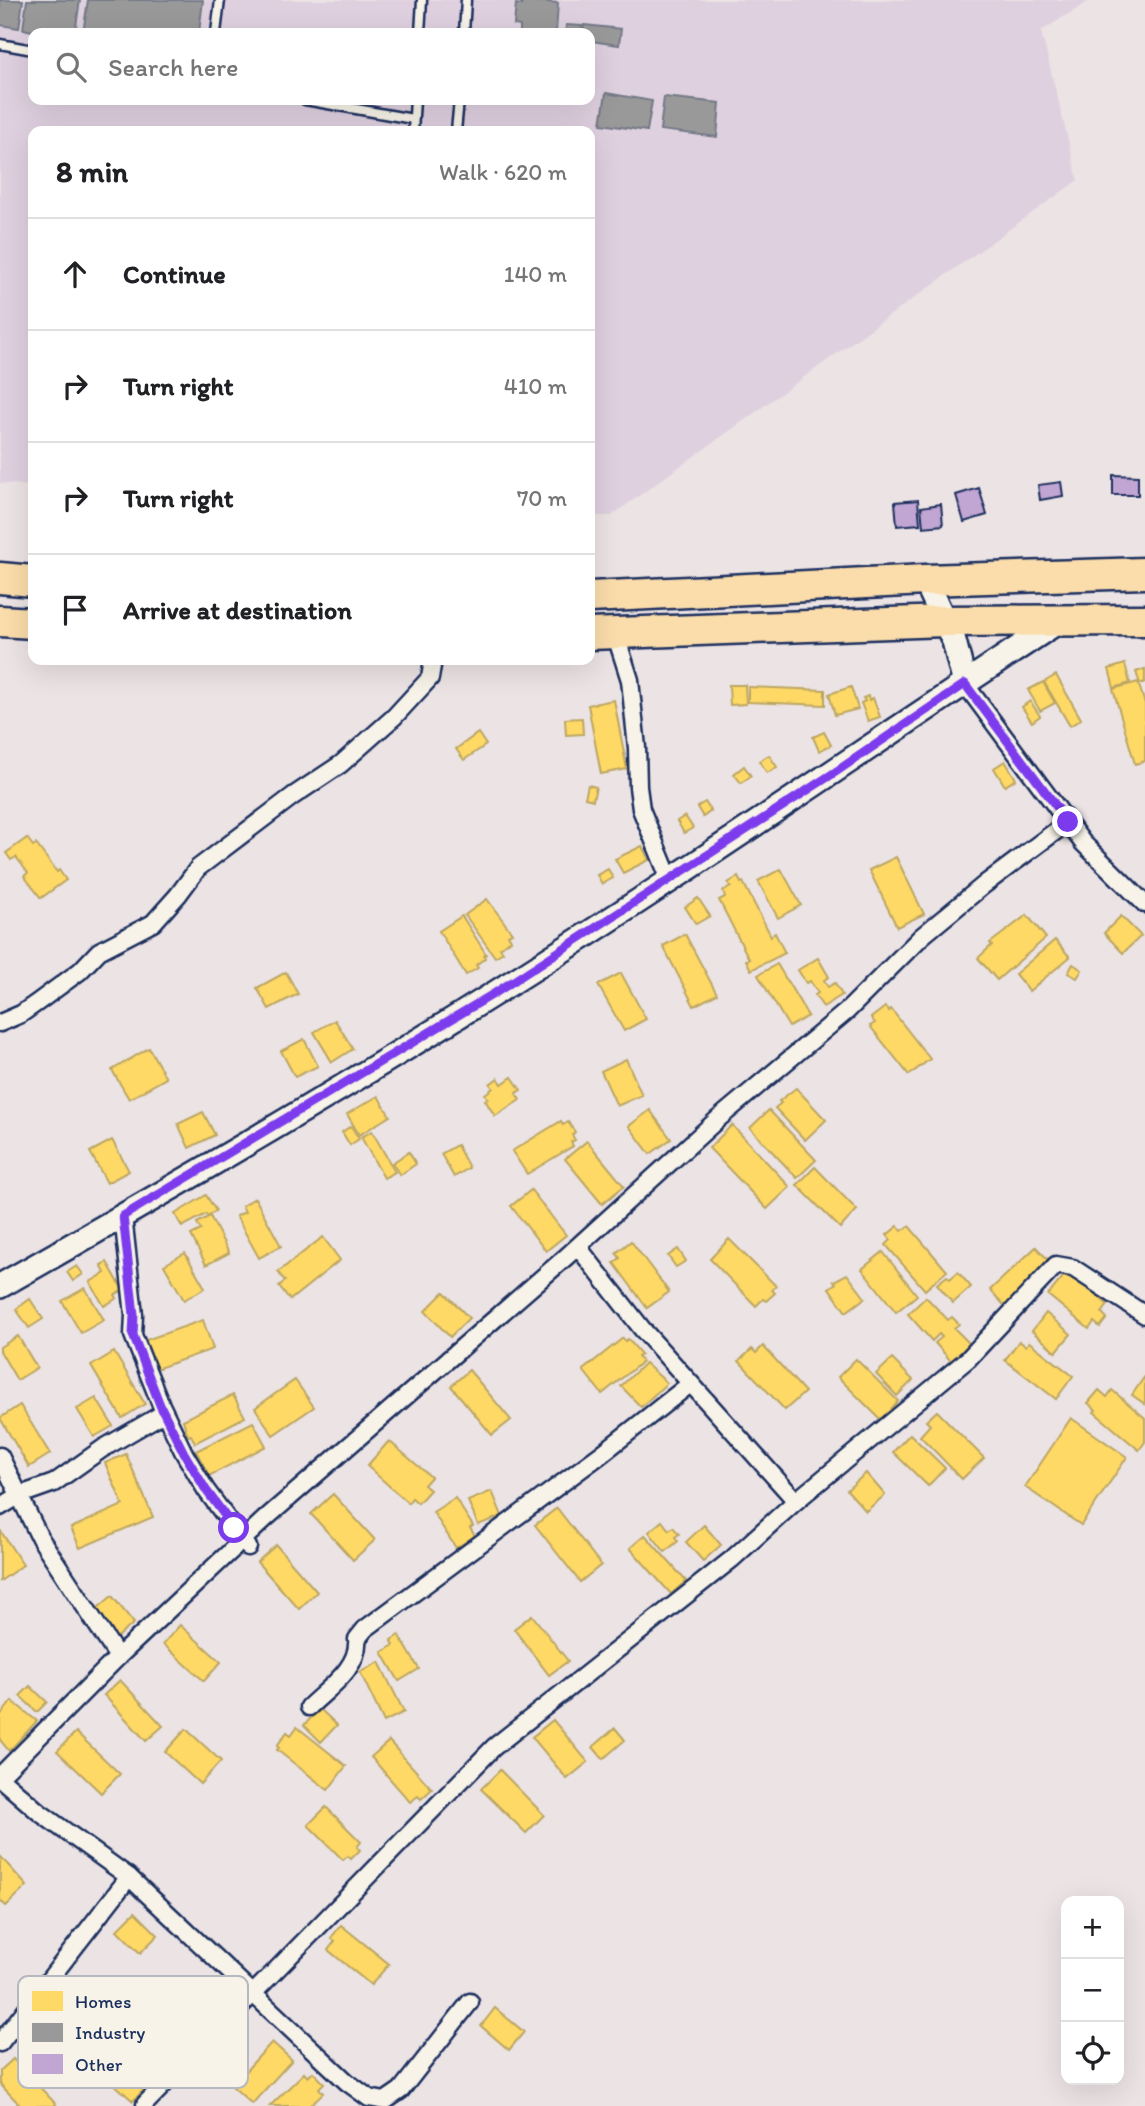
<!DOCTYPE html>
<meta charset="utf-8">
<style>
body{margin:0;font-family:Itim,sans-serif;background:#f6f6f6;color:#202124}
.controls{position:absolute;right:21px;bottom:21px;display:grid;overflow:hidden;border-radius:14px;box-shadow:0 7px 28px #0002}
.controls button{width:63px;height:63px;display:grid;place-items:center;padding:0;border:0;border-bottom:2px solid #e0e0e0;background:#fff;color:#202124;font:35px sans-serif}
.stop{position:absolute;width:21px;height:21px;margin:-16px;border:5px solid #7c3aed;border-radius:50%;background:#fff}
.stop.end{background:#7c3aed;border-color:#fff;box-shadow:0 2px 7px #0008}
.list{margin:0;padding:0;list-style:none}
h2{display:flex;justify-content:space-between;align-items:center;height:91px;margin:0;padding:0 28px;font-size:30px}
h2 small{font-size:23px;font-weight:400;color:#757577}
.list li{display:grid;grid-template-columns:46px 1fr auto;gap:21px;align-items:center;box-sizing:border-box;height:112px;padding:0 28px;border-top:2px solid #e0e0e0}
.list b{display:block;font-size:26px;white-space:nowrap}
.list em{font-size:23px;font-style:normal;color:#757577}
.icon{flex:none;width:38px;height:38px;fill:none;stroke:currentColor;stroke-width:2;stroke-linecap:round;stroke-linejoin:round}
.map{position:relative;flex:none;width:1145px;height:2106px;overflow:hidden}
.search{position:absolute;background:#fff;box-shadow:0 7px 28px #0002;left:28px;top:28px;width:567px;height:77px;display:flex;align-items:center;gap:18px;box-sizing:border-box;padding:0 24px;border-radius:14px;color:#757577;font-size:26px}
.panel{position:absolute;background:#fff;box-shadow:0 7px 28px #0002;left:28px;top:126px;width:567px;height:539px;border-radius:14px}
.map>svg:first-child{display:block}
.built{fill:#dfd0df;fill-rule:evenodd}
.homes{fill:#ffd966;stroke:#bba664;stroke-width:2}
.industry{fill:#999;stroke:#737987;stroke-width:2}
.building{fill:#c1a5d2;stroke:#1b2f5e;stroke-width:2}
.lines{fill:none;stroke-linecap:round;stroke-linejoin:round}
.lane-casing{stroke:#1b2f5e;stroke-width:13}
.street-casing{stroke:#1b2f5e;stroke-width:21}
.secondary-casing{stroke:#1b2f5e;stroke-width:28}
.highway-casing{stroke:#1b2f5e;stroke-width:35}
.lane{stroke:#f7f3e8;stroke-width:8}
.street{stroke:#f7f3e8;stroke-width:16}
.secondary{stroke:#f7f3e8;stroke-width:23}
.highway{stroke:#fbddab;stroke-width:30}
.route{stroke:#7c3aed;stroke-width:9}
.key{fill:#f7f3e8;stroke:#b5b8bf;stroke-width:2}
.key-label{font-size:19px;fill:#1b2f5e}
</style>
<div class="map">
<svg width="1145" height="2106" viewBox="0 0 1145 2106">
<rect width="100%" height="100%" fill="#ece3e4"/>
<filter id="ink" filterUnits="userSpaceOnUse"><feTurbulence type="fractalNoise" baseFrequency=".0143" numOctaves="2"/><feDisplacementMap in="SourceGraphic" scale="14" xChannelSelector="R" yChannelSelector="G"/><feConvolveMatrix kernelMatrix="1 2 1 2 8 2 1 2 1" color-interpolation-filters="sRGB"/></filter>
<g filter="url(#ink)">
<path class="built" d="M 0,0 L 1091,0 L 1041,31 L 1078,180 L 611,516 L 590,516 L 590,131 L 33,131 L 33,486 L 0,483 ZM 33,33 L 590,33 L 590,100 L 33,100 Z"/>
<g class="homes">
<polygon points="1125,664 1130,683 1114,688 1109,669"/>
<polygon points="1145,669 1145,682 1140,684 1136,672"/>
<polygon points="1056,675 1081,719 1070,726 1044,682"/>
<polygon points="1043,682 1055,703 1040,711 1028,690"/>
<polygon points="1138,682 1145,704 1145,761 1135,764 1113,689"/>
<polygon points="729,685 745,685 746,704 730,705"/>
<polygon points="748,687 825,690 825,705 748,702"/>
<polygon points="851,687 858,709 835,715 829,694"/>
<polygon points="868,696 869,700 873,698 880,717 868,721 861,703 865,701 863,698"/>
<polygon points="614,700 627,769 601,774 588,705"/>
<polygon points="1030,701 1040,716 1032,722 1022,707"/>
<polygon points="582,718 583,734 566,735 565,719"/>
<polygon points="824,732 831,745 819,751 813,737"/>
<polygon points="478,733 486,745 464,760 456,749"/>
<polygon points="769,755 777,767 767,773 759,761"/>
<polygon points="1005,761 1016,779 1005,786 994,768"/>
<polygon points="744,766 751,776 741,783 734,774"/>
<polygon points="588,785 596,787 593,800 585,798"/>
<polygon points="705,802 711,811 703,817 697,807"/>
<polygon points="685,816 693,828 684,833 677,821"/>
<polygon points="27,838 33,846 36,844 57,872 59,870 66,880 41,898 24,876 28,873 16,857 11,860 6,853"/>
<polygon points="642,846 649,860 623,873 615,859"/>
<polygon points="896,857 924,914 897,927 869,870"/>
<polygon points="608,869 613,878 602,884 597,875"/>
<polygon points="781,869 801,905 778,918 758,881"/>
<polygon points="738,877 741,883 743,882 771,936 775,933 785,953 751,970 746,960 749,959 719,900 725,897 723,891 731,887 728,883"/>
<polygon points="698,898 710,916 696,924 685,907"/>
<polygon points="487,899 512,933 508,935 511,940 500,948 503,952 495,957 465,915"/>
<polygon points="1027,915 1046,938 997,980 978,958 992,945 990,943"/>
<polygon points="462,916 486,954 484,955 485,958 476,965 478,968 466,975 439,931"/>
<polygon points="1121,916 1141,936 1123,953 1104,933"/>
<polygon points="685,934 717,994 694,1006 663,946"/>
<polygon points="1055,940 1070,957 1029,991 1015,974"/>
<polygon points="818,958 829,977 824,980 828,987 835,983 842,995 823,1007 815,995 818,993 810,981 806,983 798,970"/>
<polygon points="777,964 808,1016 789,1027 758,975"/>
<polygon points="1073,964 1082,970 1077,978 1068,973"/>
<polygon points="286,972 298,994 269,1009 257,988"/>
<polygon points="621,973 646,1019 624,1031 598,985"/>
<polygon points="885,1007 889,1011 891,1009 930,1059 909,1075 870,1026 875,1023 871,1018"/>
<polygon points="335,1020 353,1049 332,1062 314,1032"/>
<polygon points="304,1039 318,1066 295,1077 281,1051"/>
<polygon points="149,1048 166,1078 129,1099 112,1070"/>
<polygon points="626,1059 642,1095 617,1106 601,1071"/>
<polygon points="512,1077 521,1090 516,1093 520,1100 495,1116 485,1100 488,1099 485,1094 493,1088 490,1084 498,1078 502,1084"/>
<polygon points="796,1088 826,1120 805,1140 775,1108 781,1103 779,1101"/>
<polygon points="378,1096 390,1116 359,1135 347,1114"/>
<polygon points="650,1110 671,1139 650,1154 629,1126"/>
<polygon points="769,1110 816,1160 797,1178 750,1128"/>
<polygon points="203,1112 215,1135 189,1148 178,1124"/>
<polygon points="561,1121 563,1125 568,1122 575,1132 572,1135 575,1140 571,1142 573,1146 527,1174 512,1151"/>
<polygon points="732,1125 790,1187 767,1209 709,1148"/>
<polygon points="351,1126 359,1139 350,1145 342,1132"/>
<polygon points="372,1131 395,1172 384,1178 361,1137"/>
<polygon points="112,1140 129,1171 107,1183 90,1152"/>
<polygon points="587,1141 624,1186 602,1204 565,1159"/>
<polygon points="457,1145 469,1168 454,1177 441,1154"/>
<polygon points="409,1152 416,1164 400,1175 392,1163"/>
<polygon points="815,1167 857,1210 840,1228 797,1185"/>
<polygon points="531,1190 566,1235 546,1251 511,1206"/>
<polygon points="206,1195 216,1211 207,1216 206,1214 182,1227 175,1214"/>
<polygon points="255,1198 281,1246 259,1258 236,1216 245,1212 242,1206"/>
<polygon points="210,1216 229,1253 206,1265 191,1235 201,1230 197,1223"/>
<polygon points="898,1226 902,1231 909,1226 947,1271 925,1290 886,1245 891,1240 887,1235"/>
<polygon points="323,1237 340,1260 290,1300 279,1286 285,1281 278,1272"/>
<polygon points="729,1239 776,1286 772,1290 775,1293 766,1301 763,1299 756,1306 710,1259"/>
<polygon points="631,1241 669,1292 647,1308 614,1263 620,1258 616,1253"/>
<polygon points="1036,1247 1052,1264 1006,1307 990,1290"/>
<polygon points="678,1249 686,1261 676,1267 668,1256"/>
<polygon points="883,1252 917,1295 896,1312 862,1269"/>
<polygon points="185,1253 205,1288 184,1300 164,1265"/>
<polygon points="107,1262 123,1290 115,1295 117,1298 104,1306 90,1282 105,1273 101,1265"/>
<polygon points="77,1266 83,1274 73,1281 67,1272"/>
<polygon points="1068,1271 1108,1305 1102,1313 1107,1318 1100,1327 1094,1322 1089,1329 1048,1295"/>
<polygon points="958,1272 971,1287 953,1303 937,1284 947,1276 950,1279"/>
<polygon points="847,1274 865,1298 846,1312 829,1288 836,1283 834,1281"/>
<polygon points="85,1288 104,1320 81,1333 62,1301"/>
<polygon points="444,1292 469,1318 450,1337 425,1311"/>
<polygon points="926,1297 948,1320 952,1317 959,1324 954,1328 970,1344 951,1361 935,1343 942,1337 939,1334 932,1341 908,1314"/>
<polygon points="30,1299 43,1319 29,1328 16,1309"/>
<polygon points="1046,1313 1071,1334 1056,1352 1032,1331"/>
<polygon points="203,1320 213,1349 153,1370 143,1341"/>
<polygon points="18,1336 37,1368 17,1380 0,1351 0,1347"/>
<polygon points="623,1338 625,1341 628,1339 641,1354 638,1356 642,1362 602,1394 583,1370"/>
<polygon points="1019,1341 1026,1346 1029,1342 1073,1376 1056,1399 1005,1360"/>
<polygon points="763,1346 805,1392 785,1410 739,1361 752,1349 756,1353"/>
<polygon points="114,1352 145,1404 122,1418 91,1366"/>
<polygon points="856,1359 898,1401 891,1409 894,1413 884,1423 838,1377"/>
<polygon points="892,1359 913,1380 897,1396 876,1374"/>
<polygon points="645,1363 667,1383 641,1407 621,1386"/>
<polygon points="469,1370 511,1420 492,1435 451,1386"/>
<polygon points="1145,1376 1145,1404 1132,1395"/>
<polygon points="295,1380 314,1407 273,1435 255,1408"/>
<polygon points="1099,1390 1107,1397 1112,1390 1145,1418 1145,1442 1139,1450 1094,1412 1096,1410 1088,1403"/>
<polygon points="233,1395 245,1417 195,1443 191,1435 188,1436 183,1420"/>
<polygon points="96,1398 113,1426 94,1437 77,1409"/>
<polygon points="20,1405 50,1454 29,1467 0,1418"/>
<polygon points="937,1411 984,1458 962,1479 920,1436 930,1425 926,1421"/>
<polygon points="1071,1418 1127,1457 1081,1525 1025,1487"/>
<polygon points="253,1422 266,1446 209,1476 196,1451"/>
<polygon points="910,1434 945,1468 928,1486 893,1452"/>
<polygon points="389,1441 431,1477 424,1485 430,1490 418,1503 412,1498 408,1503 367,1466"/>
<polygon points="126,1454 153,1517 80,1548 71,1528 123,1505 105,1463"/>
<polygon points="866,1473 885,1495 866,1511 847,1490"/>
<polygon points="492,1491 502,1516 478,1525 468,1501"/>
<polygon points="333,1494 375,1540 353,1560 311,1514"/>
<polygon points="455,1498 473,1526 470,1528 475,1536 456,1548 433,1512"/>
<polygon points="557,1508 601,1565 580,1582 535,1525"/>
<polygon points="662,1521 669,1530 673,1527 679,1534 675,1537 678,1541 665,1552 649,1532"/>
<polygon points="704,1525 721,1545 703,1561 686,1542"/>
<polygon points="0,1530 23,1565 0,1581"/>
<polygon points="645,1535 686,1581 671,1594 630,1548"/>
<polygon points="276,1545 317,1592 299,1609 257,1562"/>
<polygon points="112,1596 134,1623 115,1639 92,1613"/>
<polygon points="532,1615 568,1661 549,1675 514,1629"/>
<polygon points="180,1625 221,1662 204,1681 163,1644"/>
<polygon points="399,1635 419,1669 399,1681 382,1652 394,1645 391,1640"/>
<polygon points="379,1662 404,1712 384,1722 360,1672"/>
<polygon points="120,1680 163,1726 146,1741 104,1695"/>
<polygon points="30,1686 47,1702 37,1712 20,1696"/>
<polygon points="12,1701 37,1721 9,1751 0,1740 0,1716"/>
<polygon points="320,1709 337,1725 321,1742 304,1725"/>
<polygon points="553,1720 588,1762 567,1779 532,1737"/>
<polygon points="297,1727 346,1766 328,1790 277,1750 279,1748 277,1746 287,1732 291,1735"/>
<polygon points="615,1728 625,1740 603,1759 593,1747"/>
<polygon points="186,1729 221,1761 200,1784 165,1752"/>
<polygon points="76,1732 120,1774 101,1793 57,1751"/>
<polygon points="389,1741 432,1789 421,1799 418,1796 410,1802 371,1757"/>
<polygon points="500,1770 544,1815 526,1833 481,1789"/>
<polygon points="326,1807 361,1842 357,1847 360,1850 351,1859 348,1856 343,1860 308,1825"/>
<polygon points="0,1856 27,1886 6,1906 0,1900"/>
<polygon points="135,1912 158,1935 140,1953 117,1930"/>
<polygon points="341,1925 389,1964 371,1985 328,1950 335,1941 331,1938"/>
<polygon points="495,2008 524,2032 509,2050 481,2026"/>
<polygon points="272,2042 292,2060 252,2104 232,2086"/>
<polygon points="118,2054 150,2083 133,2101 101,2072"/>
<polygon points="13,2059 56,2104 53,2106 21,2106 0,2084 0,2071"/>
<polygon points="313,2072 324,2083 319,2088 323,2093 309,2106 270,2106 304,2073 308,2077"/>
</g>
<g class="industry">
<polygon points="0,0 23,0 19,28 0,25"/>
<polygon points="27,0 80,0 75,33 42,33 23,29"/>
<polygon points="88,0 203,0 199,33 83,33"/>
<polygon points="522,0 558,3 556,33 520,33 520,26 514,25 516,4 522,5"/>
<polygon points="566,25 582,26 581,33 565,33"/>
<polygon points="584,25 621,29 619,45 590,41 590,33 583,33"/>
<polygon points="606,93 652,101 647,131 601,124"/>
<polygon points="664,97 720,103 717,137 660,130"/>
</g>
<g class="building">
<polygon points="1113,475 1138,476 1138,495 1113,495"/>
<polygon points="1061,482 1063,496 1040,500 1038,485"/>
<polygon points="979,488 987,515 964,522 956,495"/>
<polygon points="918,500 920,524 897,526 895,502"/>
<polygon points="941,504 943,525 923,527 921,507"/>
</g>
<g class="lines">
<g class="lane-casing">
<g id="lane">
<polyline points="216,33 220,0"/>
<polyline points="420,33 422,0"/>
<polyline points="464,33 466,0"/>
<polyline points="0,44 33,50"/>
<polyline points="305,100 413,119"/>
<polyline points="413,131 415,100"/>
<polyline points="456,131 459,100"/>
</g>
</g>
<g class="street-casing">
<g id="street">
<polyline points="615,633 630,680 637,748 638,787 641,809 670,880"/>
<polyline points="965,684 1083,843 1145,904"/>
<polyline points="0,1023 21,1014 38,1002 80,971 99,951 153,923 178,895 198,868 293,796 341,764 394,717 430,678 433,660"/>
<polyline points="123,1216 134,1315 133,1335 161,1405 184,1453 206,1490 248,1547"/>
<polyline points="578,1247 643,1330 796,1501"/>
<polyline points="0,1456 40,1538 118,1657"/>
<polyline points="0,1507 20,1495 54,1483 102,1449 164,1413"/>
<path d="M 309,1707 C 327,1689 360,1668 357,1639 L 365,1629 L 600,1455 L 690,1384"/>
<polyline points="0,1776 118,1657 266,1518 566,1257 718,1119 847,1011 922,936 985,884 1068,822"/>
<polyline points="0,1778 39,1812 129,1877 347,2082 369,2098 385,2101 401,2090 470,2002"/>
<polyline points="0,2043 129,1877"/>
<polyline points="145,2104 494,1747 732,1559 796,1501 968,1359 1056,1265 1073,1268 1145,1315"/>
</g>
</g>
<g class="secondary-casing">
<g id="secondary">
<polyline points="925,580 954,641 965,684"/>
<path d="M 0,1286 C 166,1192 331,1096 492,995 C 684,875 870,745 1059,621"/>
</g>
</g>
<g class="highway-casing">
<g id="highway">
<polyline points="0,578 33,581"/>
<polyline points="590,597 925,580 1145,573"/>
<polyline points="0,621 33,623"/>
<polyline points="590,634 944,621 1145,620"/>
</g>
</g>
<use href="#lane" class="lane"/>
<use href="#street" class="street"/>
<use href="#secondary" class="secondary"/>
<use href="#highway" class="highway"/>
</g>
</g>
<g class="lines" filter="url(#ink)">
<polyline class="route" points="234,1528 206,1490 184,1453 160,1405 133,1335 134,1315 123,1216 495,993 837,771 965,684 1068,822"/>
</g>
<rect x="18" y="1976" width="230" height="112" rx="10" class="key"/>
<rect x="32" y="1991" width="31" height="20" fill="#ffd966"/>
<rect x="32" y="2023" width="31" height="19" fill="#999"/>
<rect x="32" y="2054" width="31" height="20" fill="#c1a5d2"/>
<g class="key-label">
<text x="75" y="2008">Homes</text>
<text x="75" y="2039">Industry</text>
<text x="75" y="2071">Other</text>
</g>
</svg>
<div class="controls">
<button>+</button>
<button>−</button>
<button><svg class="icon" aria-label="locate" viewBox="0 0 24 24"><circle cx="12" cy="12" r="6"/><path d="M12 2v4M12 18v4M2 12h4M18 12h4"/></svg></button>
</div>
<div class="stop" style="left:234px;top:1528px"></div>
<div class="stop end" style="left:1068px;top:822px"></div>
<div class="search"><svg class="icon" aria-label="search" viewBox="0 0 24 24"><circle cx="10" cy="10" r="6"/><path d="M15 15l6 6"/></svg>Search here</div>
<section class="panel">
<h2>8 min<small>Walk · 620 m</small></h2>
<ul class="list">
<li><svg class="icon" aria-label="ahead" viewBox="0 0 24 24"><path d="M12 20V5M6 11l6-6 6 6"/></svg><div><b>Continue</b></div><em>140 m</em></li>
<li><svg class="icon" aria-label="right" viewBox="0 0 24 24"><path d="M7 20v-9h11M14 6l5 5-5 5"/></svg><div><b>Turn right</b></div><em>410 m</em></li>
<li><svg class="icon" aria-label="right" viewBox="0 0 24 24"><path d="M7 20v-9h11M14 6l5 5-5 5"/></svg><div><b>Turn right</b></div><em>70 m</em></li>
<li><svg class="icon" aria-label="arrive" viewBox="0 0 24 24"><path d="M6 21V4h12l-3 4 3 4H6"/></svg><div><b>Arrive at destination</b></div></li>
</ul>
</section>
</div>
